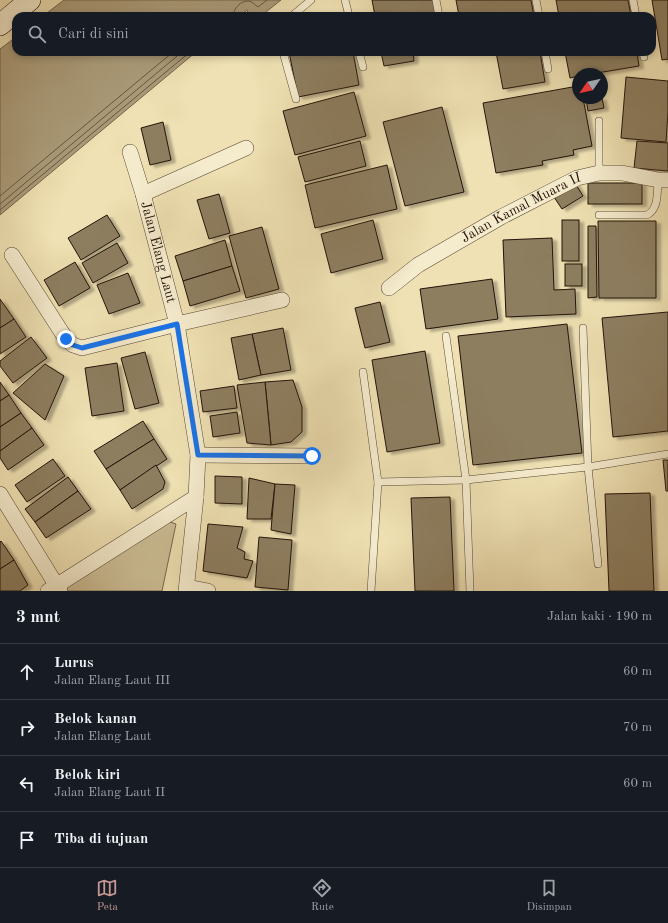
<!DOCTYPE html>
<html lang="id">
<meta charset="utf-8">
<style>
body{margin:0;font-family:"Old Standard TT",serif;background:#20242c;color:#f1f3f6}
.compass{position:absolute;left:572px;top:68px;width:36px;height:36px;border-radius:50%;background:#171b24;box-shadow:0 2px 6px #0003;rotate:236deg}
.stop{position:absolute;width:12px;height:12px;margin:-9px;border:3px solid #1a73e8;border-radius:50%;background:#fff}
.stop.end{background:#1a73e8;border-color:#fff;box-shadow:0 1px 4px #0008}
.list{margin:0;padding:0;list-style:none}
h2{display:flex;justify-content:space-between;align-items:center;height:52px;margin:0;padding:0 16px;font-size:17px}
h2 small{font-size:13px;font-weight:400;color:#9ea1a6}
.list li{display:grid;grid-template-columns:26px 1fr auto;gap:12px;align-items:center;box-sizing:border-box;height:56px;padding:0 16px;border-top:1px solid #363941}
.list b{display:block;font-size:15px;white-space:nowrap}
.list p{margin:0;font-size:13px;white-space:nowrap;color:#9ea1a6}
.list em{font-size:13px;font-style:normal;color:#9ea1a6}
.icon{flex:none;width:22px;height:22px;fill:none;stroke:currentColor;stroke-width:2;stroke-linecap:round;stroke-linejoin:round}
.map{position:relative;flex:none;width:668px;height:591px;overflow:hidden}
.search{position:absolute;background:#171b24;box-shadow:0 2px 6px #0003;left:12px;right:12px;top:12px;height:44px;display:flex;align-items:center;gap:10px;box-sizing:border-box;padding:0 14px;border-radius:12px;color:#9ea1a6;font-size:15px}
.sheet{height:276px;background:#171b24}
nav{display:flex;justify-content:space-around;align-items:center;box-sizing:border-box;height:56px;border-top:1px solid #363941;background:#171b24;font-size:11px;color:#9ea1a6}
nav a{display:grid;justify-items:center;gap:2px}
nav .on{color:#c59692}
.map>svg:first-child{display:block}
.green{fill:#ccbe96;stroke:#78684f}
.water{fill:#aa9b79;stroke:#74644c}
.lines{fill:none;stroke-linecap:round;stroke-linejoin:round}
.shore{stroke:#665640;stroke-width:1}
.building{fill:#8d7e61;stroke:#231208;filter:url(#shadow)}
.lane-casing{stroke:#564633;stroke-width:8}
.street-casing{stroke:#564633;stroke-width:16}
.secondary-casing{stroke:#231208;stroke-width:22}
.lane{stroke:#f5ecce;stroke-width:7}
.street{stroke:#f5ecce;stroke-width:15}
.secondary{stroke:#f5ecce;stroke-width:21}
.route{stroke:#1a73e8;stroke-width:5}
.labels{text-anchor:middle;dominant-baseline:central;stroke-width:3.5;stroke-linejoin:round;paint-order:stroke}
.street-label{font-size:14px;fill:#231208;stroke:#f5ecce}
</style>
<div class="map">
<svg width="668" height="591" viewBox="0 0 668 591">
<defs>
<filter id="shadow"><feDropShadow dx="4.5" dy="2.5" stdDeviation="1" flood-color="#0004"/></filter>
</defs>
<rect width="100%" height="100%" fill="#efe1b3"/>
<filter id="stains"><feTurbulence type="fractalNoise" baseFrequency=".005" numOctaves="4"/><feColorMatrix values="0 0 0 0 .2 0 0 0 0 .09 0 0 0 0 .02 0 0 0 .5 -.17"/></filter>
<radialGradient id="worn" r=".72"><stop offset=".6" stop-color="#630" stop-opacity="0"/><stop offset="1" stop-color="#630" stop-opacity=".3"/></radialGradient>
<polygon class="green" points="164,520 176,524 162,591 63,591 63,584"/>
<g class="water">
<polygon points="64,0 281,0 261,16 249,16 247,10 240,16 43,16"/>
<polygon points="16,37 16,52 196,52 0,215 0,49"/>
</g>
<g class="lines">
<g class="shore">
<path d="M 233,16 C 233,9 241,0 249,1 C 253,2 255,5 258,7 L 267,0"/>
<polyline points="0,196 173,52"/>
<polyline points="0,204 182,52"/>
<polyline points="0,210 190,52"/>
</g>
</g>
<g class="building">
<polygon points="372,0 433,0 436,16 375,16"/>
<polygon points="456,0 531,0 534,16 459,16"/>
<polygon points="556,0 628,0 631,16 559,16"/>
<polygon points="652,0 668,0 668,59 662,60"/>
<polygon points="289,52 353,52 359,85 298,97"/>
<polygon points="381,52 413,52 414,61 384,66"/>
<polygon points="496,52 540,52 545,82 503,89"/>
<polygon points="565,52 637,52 639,66 591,74 578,74 578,76 570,78"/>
<polygon points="626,77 668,81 668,112 666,142 621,138"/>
<polygon points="578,86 578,98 583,98 592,146 573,150 574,155 542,161 543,165 496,173 483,103"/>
<polygon points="354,92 366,136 295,155 283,111"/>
<polygon points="586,98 602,98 604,108 588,111"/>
<polygon points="442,107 464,192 405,206 383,122"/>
<polygon points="163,122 171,160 150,165 141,128"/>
<polygon points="360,141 366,166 305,182 298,157"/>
<polygon points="637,141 668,143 668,171 634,168"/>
<polygon points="387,165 397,209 315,228 305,185"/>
<polygon points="575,183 583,196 562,209 554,197"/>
<rect x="588" y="183" width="54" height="21"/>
<polygon points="219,194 230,233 209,239 197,200"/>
<polygon points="107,215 120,236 81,260 68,238"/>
<polygon points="373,220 383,259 331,273 321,234"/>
<rect x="562" y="220" width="17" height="41"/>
<polygon points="598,221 656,221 656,298 599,298"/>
<polygon points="588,226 596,226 597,297 588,298"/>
<polygon points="262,227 279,289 246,298 229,236"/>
<polygon points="552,238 554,290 575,289 576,314 506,317 503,240"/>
<polygon points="225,240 232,266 183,281 175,256"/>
<polygon points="117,243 128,263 93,283 82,263"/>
<polygon points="75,262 90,288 59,306 44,280"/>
<rect x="565" y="264" width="17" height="22"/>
<polygon points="232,266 240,291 190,306 183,281"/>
<polygon points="128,273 140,303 109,314 97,285"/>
<polygon points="492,279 498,319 426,329 420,289"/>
<polygon points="0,299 14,319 0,328"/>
<polygon points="380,302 390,342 365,348 355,308"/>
<polygon points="668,312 668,431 613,437 602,318"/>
<polygon points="14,319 26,337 0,354 0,328"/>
<polygon points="567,324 582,453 473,465 458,336"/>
<polygon points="283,328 291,370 261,375 252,334"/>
<polygon points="252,334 261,375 239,380 231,338"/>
<polygon points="31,337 47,358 13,383 0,366 0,361"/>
<polygon points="425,351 440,443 387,452 372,360"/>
<polygon points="145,352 159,403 135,409 121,358"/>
<polygon points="117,363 124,411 92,416 85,368"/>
<polygon points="45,364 64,376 45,420 13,393"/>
<polygon points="293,380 302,407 302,432 291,442 271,445 265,382"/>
<polygon points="0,382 9,395 0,401"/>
<polygon points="265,382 271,445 247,443 237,385"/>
<polygon points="234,386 237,408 203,412 200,391"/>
<polygon points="9,395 21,413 0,427 0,401"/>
<polygon points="237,412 240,433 213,437 210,416"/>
<polygon points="21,413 32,428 0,451 0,427"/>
<polygon points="143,421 154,439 106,469 94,451"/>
<polygon points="32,428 44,445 8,470 0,458 0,451"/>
<polygon points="154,439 167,459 120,490 106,469"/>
<polygon points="53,459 65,476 27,502 15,485"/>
<polygon points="663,460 668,460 668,491 666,491"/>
<polygon points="156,465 165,482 163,489 132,509 120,490"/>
<polygon points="215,476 242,477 242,504 215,503"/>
<polygon points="68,477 78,491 35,522 25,509"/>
<polygon points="249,478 275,484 271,519 247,519"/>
<polygon points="275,484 295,485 291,534 271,530"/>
<polygon points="78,491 91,509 46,538 35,522"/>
<polygon points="650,493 654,591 609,591 605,494"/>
<polygon points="450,497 454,591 415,591 411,498"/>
<polygon points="208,524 243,527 237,548 245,552 244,559 253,561 247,578 203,571"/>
<polygon points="259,537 292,540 288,590 255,587"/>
<polygon points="1,541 14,560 0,569 0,542"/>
<polygon points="14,560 28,585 20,591 0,591 0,569"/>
</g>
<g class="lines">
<g class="lane-casing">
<g id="lane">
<polyline points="345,0 349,16"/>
<polyline points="436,0 439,16"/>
<polyline points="536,0 539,16"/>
<polyline points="633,0 636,16"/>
<polyline points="292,16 311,0"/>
<polyline points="283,52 296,99"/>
<polyline points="359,52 363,67"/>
<polyline points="545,52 548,69"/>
<polyline points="643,52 644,57"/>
<polyline points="599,121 599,173"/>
<path d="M 599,215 L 647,215 C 659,209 657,192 658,180"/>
<polyline points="583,328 588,467 598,564"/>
<polyline points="446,336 466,480 470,591"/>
<polyline points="363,372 378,482 371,591"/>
<polyline points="378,482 466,480 588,467 668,454"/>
</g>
</g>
<g class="street-casing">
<g id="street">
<path id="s1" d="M 130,152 L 143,194 L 177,324 L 198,455 L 196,497 L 186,591"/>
<polyline points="143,194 246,148"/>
<polyline points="12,255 66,339 73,345 82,348 177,324 282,300"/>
<path id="s2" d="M 389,288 L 418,265 L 501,217 L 577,178 L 599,173 L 622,173 L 658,180 L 668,180"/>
<polyline points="198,455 312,456"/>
<polyline points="0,494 60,591"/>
<polyline points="187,587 208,591"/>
<polyline points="48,591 196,497"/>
</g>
</g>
<g class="secondary-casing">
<polyline id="secondary" points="0,25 30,0"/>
</g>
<use href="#lane" class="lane"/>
<use href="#street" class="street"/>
<use href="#secondary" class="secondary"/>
</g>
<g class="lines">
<polyline class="route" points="66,339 73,345 82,348 177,324 198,455 312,456"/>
</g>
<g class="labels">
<g class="street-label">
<text stroke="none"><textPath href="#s2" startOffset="155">Jalan Kamal Muara II</textPath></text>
<text stroke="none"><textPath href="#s1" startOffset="104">Jalan Elang Laut</textPath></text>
</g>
</g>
<rect width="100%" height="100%" filter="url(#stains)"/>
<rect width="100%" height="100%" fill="url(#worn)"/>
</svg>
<svg class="compass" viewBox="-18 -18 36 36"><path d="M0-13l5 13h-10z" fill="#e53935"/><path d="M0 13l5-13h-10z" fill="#9ea1a6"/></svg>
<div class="stop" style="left:312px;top:456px"></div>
<div class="stop end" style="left:66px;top:339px"></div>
<div class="search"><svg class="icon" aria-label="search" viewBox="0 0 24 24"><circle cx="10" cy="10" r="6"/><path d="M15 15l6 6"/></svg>Cari di sini</div>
</div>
<section class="sheet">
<h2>3 mnt<small>Jalan kaki · 190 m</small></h2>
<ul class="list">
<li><svg class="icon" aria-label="ahead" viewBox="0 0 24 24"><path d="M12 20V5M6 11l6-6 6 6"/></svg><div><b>Lurus</b><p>Jalan Elang Laut III</p></div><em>60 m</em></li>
<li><svg class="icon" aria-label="right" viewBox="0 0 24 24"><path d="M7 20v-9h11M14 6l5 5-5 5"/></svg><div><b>Belok kanan</b><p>Jalan Elang Laut</p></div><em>70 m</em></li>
<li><svg class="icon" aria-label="left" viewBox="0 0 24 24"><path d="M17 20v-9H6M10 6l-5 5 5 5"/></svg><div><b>Belok kiri</b><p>Jalan Elang Laut II</p></div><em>60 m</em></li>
<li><svg class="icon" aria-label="arrive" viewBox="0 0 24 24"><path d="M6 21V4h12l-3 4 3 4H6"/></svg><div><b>Tiba di tujuan</b></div></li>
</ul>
</section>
<nav>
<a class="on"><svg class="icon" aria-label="map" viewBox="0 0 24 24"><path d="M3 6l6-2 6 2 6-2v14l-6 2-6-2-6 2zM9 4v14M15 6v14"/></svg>Peta</a>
<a><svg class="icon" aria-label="directions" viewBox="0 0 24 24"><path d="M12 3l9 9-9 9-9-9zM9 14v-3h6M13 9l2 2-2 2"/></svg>Rute</a>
<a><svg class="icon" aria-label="saved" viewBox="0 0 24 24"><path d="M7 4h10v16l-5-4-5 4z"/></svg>Disimpan</a>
</nav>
